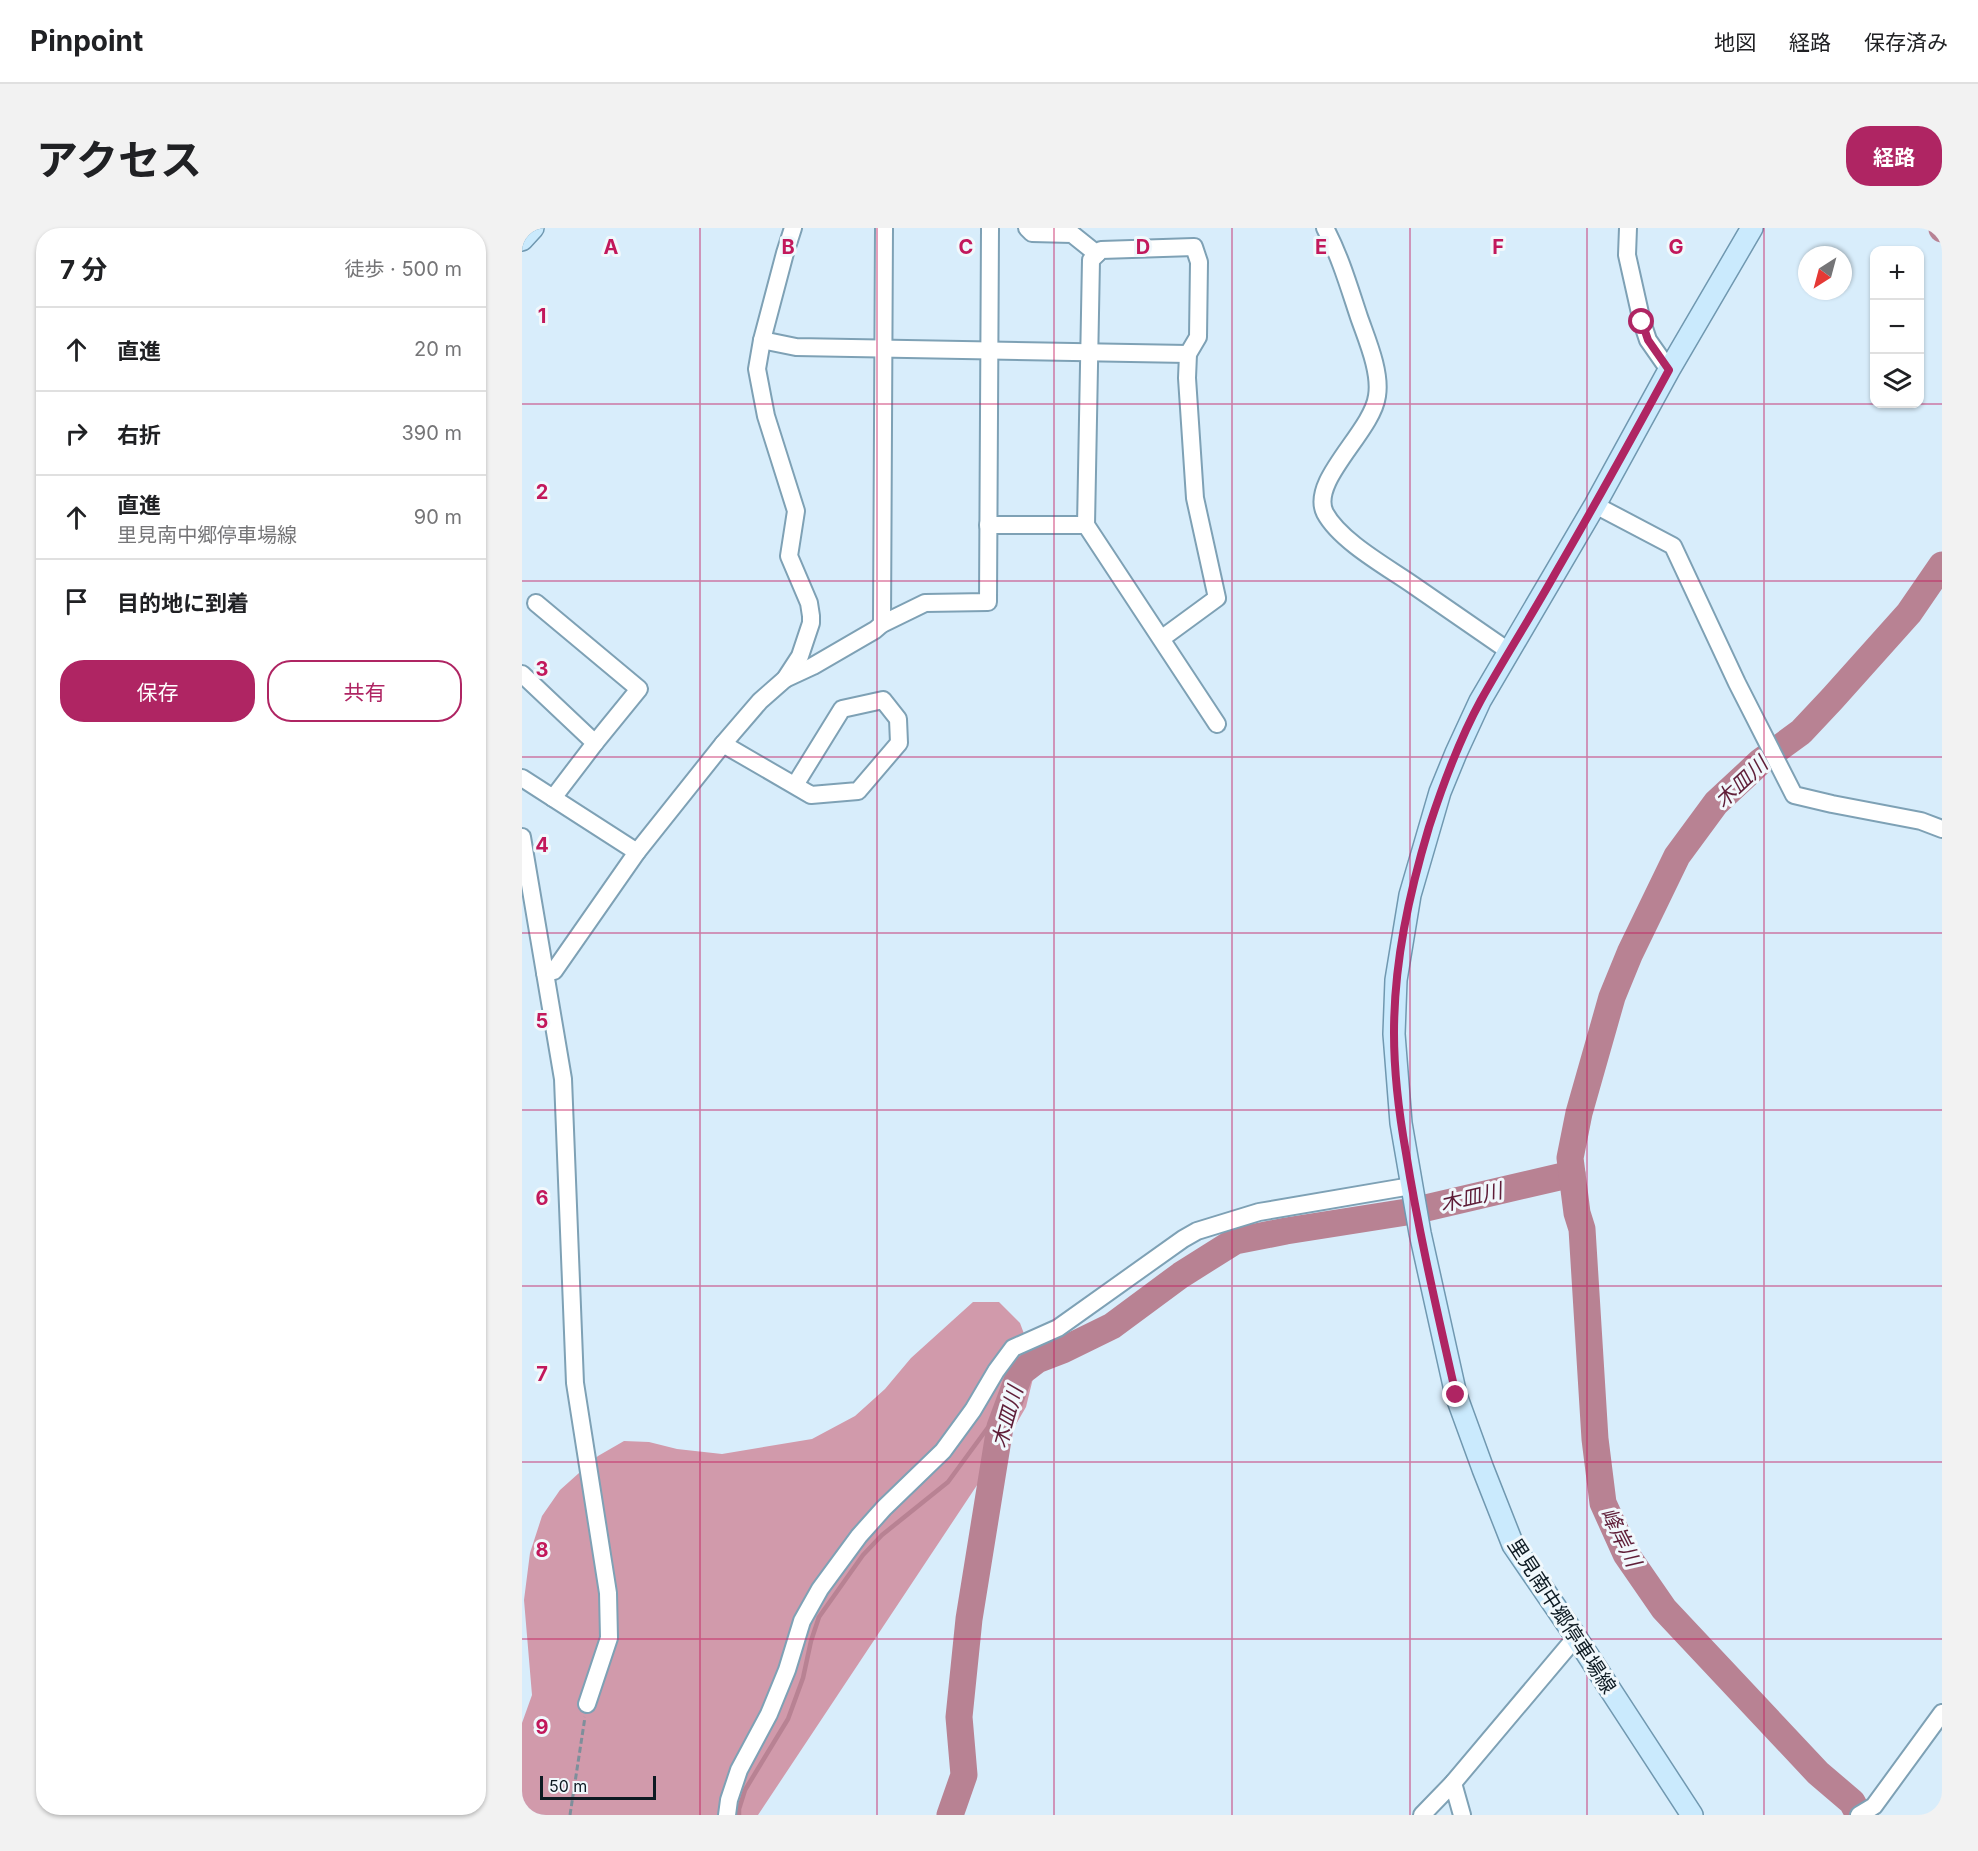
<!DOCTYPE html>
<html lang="ja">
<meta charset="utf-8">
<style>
body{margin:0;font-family:Inter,"Noto Sans JP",sans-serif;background:#f2f2f2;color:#202124}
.controls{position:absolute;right:18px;top:18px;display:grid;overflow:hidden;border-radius:12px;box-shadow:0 2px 4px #0004}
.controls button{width:54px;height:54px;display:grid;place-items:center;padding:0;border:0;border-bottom:2px solid #e0e0e0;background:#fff;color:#202124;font:30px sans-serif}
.compass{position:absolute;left:1276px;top:18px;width:54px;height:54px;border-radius:50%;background:#fff;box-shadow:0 2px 4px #0004;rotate:216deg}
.scale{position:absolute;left:18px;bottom:15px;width:116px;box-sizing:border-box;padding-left:6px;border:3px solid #0d1a22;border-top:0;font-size:16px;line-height:21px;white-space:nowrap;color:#0d1a22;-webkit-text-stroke:4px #f1f8fc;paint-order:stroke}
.stop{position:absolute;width:18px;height:18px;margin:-14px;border:4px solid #af2563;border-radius:50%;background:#fff}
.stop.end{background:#af2563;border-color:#fff;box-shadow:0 2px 6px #0008}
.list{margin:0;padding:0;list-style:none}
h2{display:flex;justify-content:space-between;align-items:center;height:78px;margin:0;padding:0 24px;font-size:26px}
h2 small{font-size:20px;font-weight:400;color:#757577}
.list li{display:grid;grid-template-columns:39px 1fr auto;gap:18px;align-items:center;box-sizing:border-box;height:84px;padding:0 24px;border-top:2px solid #e0e0e0}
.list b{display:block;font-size:22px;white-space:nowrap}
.list p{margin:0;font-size:20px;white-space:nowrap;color:#757577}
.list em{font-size:20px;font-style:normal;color:#757577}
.actions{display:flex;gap:12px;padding:18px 24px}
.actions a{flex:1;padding:14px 0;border:2px solid #af2563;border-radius:24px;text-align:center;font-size:21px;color:#af2563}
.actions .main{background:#af2563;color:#fff}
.icon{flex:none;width:33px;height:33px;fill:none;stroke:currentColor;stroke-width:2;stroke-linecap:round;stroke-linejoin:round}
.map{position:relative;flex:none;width:1420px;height:1587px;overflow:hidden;border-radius:24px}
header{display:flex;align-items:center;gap:36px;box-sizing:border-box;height:84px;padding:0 30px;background:#fff;border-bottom:2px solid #e0e0e0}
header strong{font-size:28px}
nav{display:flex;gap:33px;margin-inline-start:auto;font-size:21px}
.intro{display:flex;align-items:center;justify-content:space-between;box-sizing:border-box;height:144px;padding:0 36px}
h1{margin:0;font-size:42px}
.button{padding:15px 27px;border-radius:24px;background:#af2563;color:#fff;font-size:21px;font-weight:700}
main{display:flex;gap:36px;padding:0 36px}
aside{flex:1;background:#fff;border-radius:24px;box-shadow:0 2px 4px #0004}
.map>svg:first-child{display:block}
.forest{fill:#d19aab}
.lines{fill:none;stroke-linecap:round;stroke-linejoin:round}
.stream{stroke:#b88293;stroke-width:4.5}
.river{stroke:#b88293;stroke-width:27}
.minor-casing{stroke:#7ea1b5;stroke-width:20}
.major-casing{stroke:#7098b0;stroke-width:24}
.path{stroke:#7e8f9b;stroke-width:3;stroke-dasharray:6 3;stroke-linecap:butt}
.minor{stroke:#fff;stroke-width:16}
.major{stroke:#caeafd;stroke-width:21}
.route{stroke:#af2563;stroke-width:8}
.grid{fill:none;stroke:#c2185b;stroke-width:1.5;stroke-opacity:0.55}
.labels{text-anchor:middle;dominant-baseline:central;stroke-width:6;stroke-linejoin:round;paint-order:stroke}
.street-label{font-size:20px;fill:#0d1a22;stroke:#f1f8fc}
.water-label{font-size:21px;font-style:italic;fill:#5f1e38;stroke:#f1f8fc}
.grid-label{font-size:20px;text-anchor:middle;font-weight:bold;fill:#c2185b;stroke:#f1f8fc;stroke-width:6;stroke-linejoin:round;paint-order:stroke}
</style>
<header>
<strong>Pinpoint</strong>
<nav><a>地図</a><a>経路</a><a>保存済み</a></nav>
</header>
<div class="intro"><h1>アクセス</h1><a class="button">経路</a></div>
<main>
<aside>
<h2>7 分<small>徒歩 · 500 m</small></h2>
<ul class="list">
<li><svg class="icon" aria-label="ahead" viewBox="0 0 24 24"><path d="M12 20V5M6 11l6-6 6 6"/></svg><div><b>直進</b></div><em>20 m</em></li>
<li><svg class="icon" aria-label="right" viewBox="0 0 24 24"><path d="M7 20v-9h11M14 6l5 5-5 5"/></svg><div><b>右折</b></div><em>390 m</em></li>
<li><svg class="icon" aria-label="ahead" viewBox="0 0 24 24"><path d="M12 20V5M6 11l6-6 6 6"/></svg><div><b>直進</b><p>里見南中郷停車場線</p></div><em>90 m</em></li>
<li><svg class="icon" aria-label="arrive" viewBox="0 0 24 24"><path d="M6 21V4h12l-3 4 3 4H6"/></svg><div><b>目的地に到着</b></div></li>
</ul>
<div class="actions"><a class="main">保存</a><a>共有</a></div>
</aside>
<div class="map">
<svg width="1420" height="1587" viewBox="0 0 1420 1587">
<rect width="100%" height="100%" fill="#d8edfb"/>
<polygon class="forest" points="451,1074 477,1074 498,1095 514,1138 504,1179 485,1212 236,1587 0,1587 0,1495 10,1467 2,1372 8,1325 20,1288 38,1262 76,1228 102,1213 127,1214 155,1221 200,1226 290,1211 333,1188 363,1161 389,1130"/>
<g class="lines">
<polyline class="stream" points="217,1587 217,1581 223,1562 266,1491 281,1450 289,1413 297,1389 341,1327 360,1307 426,1254 470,1194 489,1172"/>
<g class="river">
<polyline points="1420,0 1420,1"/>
<polyline points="428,1587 442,1547 437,1489 447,1391 478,1199 498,1145 515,1132 541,1122 590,1098 659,1047 713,1013 764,1003 891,983 1050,946"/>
<polyline points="1337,1587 1330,1574 1296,1545 1142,1381 1104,1326 1081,1275 1073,1211 1060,1001 1055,985 1048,930 1057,885 1090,769 1108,725 1155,628 1194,575 1238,534 1279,504 1310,471 1387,385 1420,337"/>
</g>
<g class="minor-casing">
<g id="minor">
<polyline points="505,0 510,5 550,6 575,26"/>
<path d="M 803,0 C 818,28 827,59 837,89 C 845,112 859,144 855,168 C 850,204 787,253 803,285 C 818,313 865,339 891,357 C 923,379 956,402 988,424"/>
<polyline points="1106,0 1105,27 1120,94 1126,112 1147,142"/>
<polyline points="240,112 274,119 666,126"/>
<polyline points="1073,277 1151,318 1215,455 1272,567 1310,576 1399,593 1420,601"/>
<polyline points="466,297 564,297"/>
<polyline points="14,375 117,461 73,515"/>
<polyline points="360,396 362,0"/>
<polyline points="639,411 695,370 673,270 665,150 666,126 676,109 677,34 672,19 579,22 569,32 564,297 695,496"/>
<polyline points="0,446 73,515 31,570"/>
<polyline points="263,451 291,438 353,402 360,396 403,375 466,374 468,0"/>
<polyline points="201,516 289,567 336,563 377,515 376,491 361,472 320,481 273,557"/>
<polyline points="0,550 115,624"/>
<polyline points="0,609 41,851 53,1155 86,1365 87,1410 65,1476"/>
<polyline points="23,745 32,743 115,624 201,516 238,473 263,451 278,428 289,395 289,388 287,375 267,328 274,283 244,188 235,141 240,112 263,25 271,0"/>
<polyline points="931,1555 940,1587"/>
<polyline points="205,1587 207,1572 217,1542 247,1486 265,1442 280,1393 298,1361 337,1308 362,1280 421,1223 451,1182 474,1143 491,1120 536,1100 661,1011 675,1003 737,984 889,958"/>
<polyline points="900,1587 931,1555 1054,1409"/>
<polyline points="1337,1587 1352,1578 1420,1485"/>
</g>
</g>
<g class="major-casing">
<g id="major">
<polyline points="0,12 11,0"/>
<polyline points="1170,1587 1054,1409 991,1317 961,1241 934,1167 898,1005 879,895 872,806 874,752 888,667 918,564 934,525 958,473 1073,277 1147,142 1230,0"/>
</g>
</g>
<polyline class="path" points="48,1587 63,1489"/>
<use href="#minor" class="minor"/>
<use href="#major" class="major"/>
</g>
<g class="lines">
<path class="route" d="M 934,1167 C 916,1087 897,1006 884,925 C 877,886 872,844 872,805 C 872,734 887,666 907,599 C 921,556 937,512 959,472 C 983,429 1010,387 1034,344 C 1073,277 1110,210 1147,142 L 1126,112 L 1120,94"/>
</g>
<path class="grid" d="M 178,0 L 178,1587M 355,0 L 355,1587M 532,0 L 532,1587M 710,0 L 710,1587M 888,0 L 888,1587M 1065,0 L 1065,1587M 1242,0 L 1242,1587M 0,176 L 1420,176M 0,353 L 1420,353M 0,529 L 1420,529M 0,705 L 1420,705M 0,882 L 1420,882M 0,1058 L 1420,1058M 0,1234 L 1420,1234M 0,1411 L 1420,1411"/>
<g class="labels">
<g class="street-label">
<text transform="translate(1040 1388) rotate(57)">里見南中郷停車場線</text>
</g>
<g class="water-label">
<text transform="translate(1219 554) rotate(-43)">木皿川</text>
<text transform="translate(949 969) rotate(-13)">木皿川</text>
<text transform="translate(485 1189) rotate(-74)">木皿川</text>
<text transform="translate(1099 1309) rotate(63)">峰岸川</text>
</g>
</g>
<g class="grid-label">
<text x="89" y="26">A</text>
<text x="266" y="26">B</text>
<text x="444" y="26">C</text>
<text x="621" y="26">D</text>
<text x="799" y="26">E</text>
<text x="976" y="26">F</text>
<text x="1154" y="26">G</text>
<text x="20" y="95">1</text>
<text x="20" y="271">2</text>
<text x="20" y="448">3</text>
<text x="20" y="624">4</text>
<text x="20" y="800">5</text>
<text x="20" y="977">6</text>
<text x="20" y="1153">7</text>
<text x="20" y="1329">8</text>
<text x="20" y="1506">9</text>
</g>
</svg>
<div class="controls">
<button>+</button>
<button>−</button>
<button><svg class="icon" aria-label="layers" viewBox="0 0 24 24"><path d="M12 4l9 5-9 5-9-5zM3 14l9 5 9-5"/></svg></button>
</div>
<svg class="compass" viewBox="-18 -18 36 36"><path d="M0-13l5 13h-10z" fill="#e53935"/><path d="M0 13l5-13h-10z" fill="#757577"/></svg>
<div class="scale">50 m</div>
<div class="stop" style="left:1120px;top:94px"></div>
<div class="stop end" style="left:934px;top:1167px"></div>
</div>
</main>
